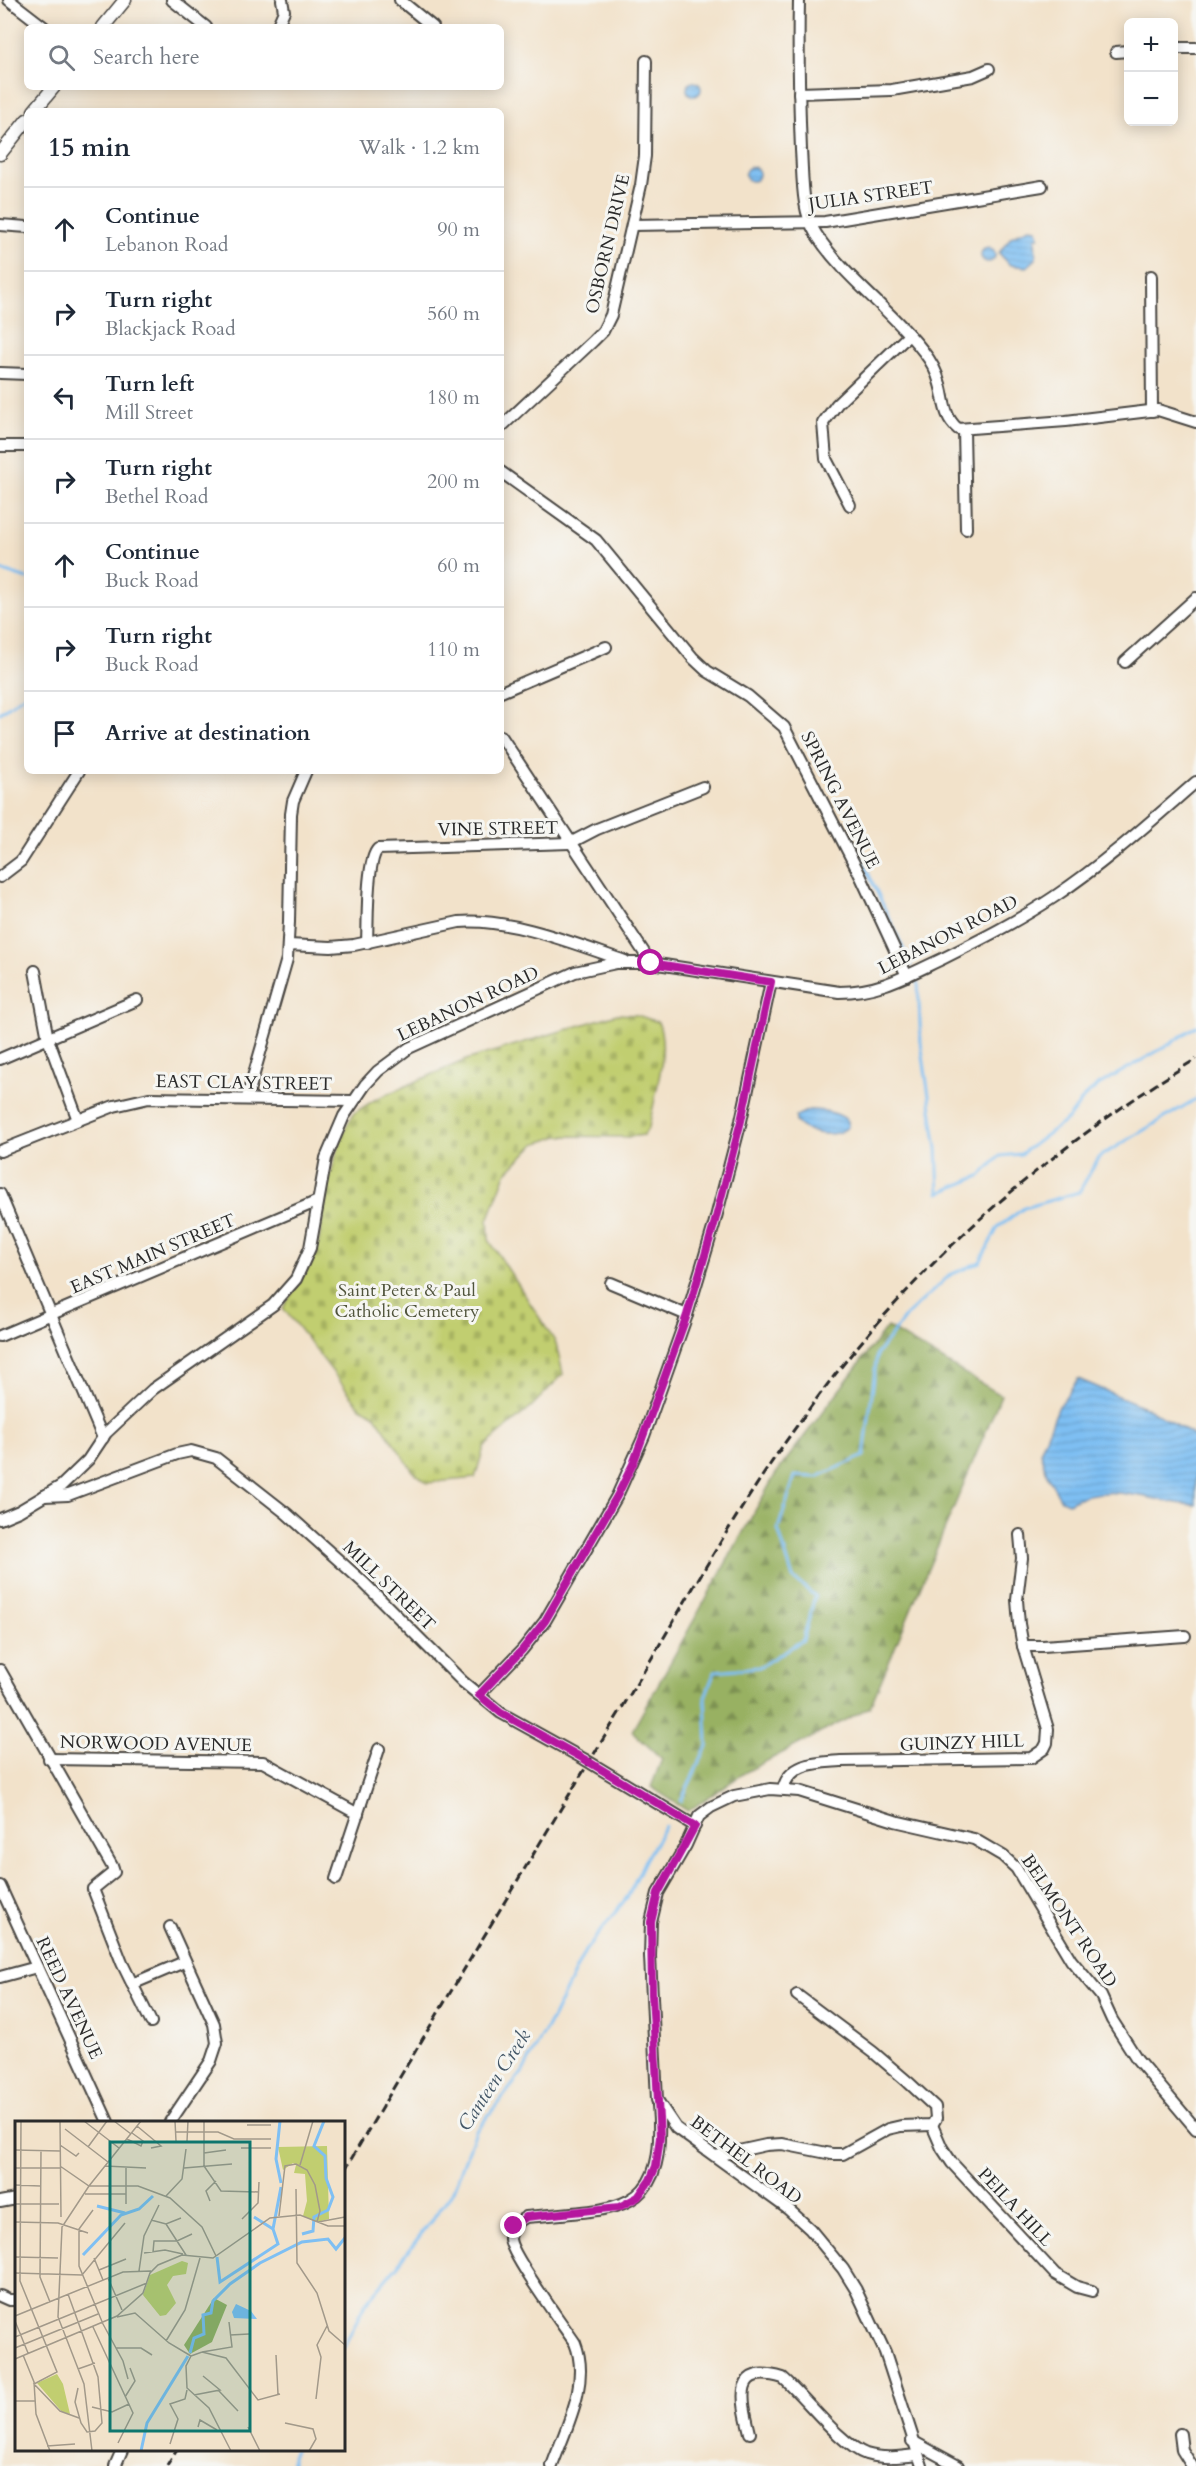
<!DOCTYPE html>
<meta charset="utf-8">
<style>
body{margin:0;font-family:Cardo,serif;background:#f6f6f7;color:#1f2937}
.controls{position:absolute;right:18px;top:18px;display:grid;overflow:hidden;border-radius:9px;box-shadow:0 3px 15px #0003}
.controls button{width:54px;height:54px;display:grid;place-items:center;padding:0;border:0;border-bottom:2px solid #e0e1e3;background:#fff;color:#1f2937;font:30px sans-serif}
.stop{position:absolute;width:18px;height:18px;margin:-14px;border:4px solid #b5179e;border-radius:50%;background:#fff}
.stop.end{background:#b5179e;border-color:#fff;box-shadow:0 2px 6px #0008}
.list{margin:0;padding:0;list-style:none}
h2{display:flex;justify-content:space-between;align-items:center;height:78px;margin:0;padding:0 24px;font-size:26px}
h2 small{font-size:20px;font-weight:400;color:#747a83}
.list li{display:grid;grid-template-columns:39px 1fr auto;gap:18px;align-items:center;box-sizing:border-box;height:84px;padding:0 24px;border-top:2px solid #e0e1e3}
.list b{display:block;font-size:22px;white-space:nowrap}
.list p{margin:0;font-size:20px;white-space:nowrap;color:#747a83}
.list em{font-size:20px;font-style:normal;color:#747a83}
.icon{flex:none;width:33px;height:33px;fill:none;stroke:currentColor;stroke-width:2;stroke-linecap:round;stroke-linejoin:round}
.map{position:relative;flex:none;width:1196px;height:2466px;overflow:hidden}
.search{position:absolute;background:#fff;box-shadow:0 3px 15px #0003;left:24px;top:24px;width:480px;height:66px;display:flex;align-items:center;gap:15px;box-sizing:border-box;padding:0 21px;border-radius:9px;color:#747a83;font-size:22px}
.panel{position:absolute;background:#fff;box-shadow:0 3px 15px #0003;left:24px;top:108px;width:480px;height:666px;border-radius:9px}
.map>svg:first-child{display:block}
.forest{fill:url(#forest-firs);stroke:#626e46;stroke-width:1.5}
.cemetery{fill:url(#cemetery-stones);stroke:#767c4e;stroke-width:1.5}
.water{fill:url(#water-rules);stroke:#54758f;stroke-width:1.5}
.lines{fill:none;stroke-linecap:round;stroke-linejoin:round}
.stream{stroke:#7ebff3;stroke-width:3}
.minor-casing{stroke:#494643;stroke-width:14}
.major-casing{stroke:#494643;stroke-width:15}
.minor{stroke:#fff;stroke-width:10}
.major{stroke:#fff;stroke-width:12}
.rail{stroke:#2b2b2b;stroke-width:3;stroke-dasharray:9 4.5;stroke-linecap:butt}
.route{stroke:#b5179e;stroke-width:8}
.labels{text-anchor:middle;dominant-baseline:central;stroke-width:6;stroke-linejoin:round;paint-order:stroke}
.street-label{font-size:18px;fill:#2b2b2b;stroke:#f6f6f2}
.park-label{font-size:18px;fill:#50543c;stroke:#f6f6f2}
.water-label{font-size:20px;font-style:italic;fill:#445767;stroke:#f6f6f2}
.inset-river{fill:none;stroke:#7ebff3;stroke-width:3}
.inset-road{fill:none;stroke:#a2998a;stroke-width:1.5}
.view{fill:#0f766e;fill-opacity:0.15;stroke:#0f766e;stroke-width:3}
.inset-edge{fill:none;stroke:#2b2b2b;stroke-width:3}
</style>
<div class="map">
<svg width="1196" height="2466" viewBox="0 0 1196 2466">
<defs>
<pattern id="forest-firs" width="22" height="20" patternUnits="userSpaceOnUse" patternTransform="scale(1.5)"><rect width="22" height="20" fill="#98b162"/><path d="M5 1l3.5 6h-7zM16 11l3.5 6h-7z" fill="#7c9051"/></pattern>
<pattern id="cemetery-stones" width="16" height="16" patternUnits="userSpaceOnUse" patternTransform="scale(1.5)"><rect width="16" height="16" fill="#c1ce70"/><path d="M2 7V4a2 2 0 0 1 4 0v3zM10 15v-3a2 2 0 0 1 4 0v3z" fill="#a6b161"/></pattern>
<pattern id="water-rules" width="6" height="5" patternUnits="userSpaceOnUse" patternTransform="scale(1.5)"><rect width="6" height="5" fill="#7ebff3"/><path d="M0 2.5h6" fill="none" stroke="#6da4d0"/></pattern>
</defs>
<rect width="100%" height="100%" fill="#f6f6f2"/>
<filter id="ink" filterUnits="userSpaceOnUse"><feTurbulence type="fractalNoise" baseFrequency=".0167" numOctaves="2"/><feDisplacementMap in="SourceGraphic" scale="12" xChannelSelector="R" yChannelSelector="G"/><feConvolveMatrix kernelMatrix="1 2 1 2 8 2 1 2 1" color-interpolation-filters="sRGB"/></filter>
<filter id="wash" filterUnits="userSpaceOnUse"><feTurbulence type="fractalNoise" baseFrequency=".008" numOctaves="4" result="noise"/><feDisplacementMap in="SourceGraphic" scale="24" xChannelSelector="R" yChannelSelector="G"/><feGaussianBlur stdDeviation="1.35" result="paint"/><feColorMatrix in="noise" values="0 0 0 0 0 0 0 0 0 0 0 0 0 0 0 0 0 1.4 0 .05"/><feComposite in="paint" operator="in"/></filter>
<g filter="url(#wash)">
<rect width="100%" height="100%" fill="#f2e2ca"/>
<polygon class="forest" points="887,1327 1001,1395 870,1707 746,1772 688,1811 651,1787 662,1759 632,1731 775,1475"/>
<path class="cemetery" d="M 617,1014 L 637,1015 L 658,1022 C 670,1049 654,1098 649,1127 L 644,1135 L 628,1137 L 559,1136 L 535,1144 L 506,1173 L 488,1220 L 489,1240 L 556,1343 L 563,1374 L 532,1406 L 484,1447 L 475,1478 L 427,1483 L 413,1471 L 374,1414 L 360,1407 L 283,1308 L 307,1269 L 318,1246 L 330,1177 L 342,1135 L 354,1113 L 376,1099 L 466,1060 Z"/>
<g class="water">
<circle cx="694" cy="89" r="7"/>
<circle cx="752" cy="174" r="7"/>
<polygon points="1029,228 1037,229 1039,237 1035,238 1036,259 1027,267 1010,265 999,253 1011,237"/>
<circle cx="988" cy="255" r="7"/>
<path d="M 809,1110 C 822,1110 838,1112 848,1121 L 848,1127 C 834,1139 807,1134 796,1122 L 796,1116 Z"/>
<path d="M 1078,1379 L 1149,1409 L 1196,1437 L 1196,1505 C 1152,1503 1110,1479 1068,1503 L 1061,1500 L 1048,1477 L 1040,1452 L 1059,1406 Z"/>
</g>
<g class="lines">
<g class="stream">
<polyline points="0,570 27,579"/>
<polyline points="0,713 27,693"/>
<polyline points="849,832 911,965"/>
<polyline points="918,982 921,1043 937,1149 939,1193 980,1176 1000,1156 1021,1154 1068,1119 1086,1095 1100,1084 1170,1044 1196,1026"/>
<polyline points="681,1801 707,1746 705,1697 715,1671 759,1667 803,1640 815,1596 793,1578 778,1529 795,1476 817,1477 864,1456 877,1354 907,1315 950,1275 980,1262 998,1227 1024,1208 1079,1192 1099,1157 1196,1099"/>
<polyline points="344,2347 365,2304 397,2266 452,2193 476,2131 522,2073 553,2017 585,1951 628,1896 645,1860 665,1826"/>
<polyline points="292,2466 292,2456 295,2450"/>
</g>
</g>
</g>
<g filter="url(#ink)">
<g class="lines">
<g class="minor-casing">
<g id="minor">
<polyline points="9,0 44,27"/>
<polyline points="172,0 206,27"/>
<polyline points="400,0 433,27"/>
<path d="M 799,0 C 798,50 799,100 801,150 C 803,177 801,210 816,234 C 845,279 892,310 923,351 C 931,361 937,372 940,384 C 945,401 943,416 958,429 L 1066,421 L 1158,410 L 1196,422"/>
<polyline points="277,27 284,11 282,0"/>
<polyline points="1174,48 1196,48"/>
<polyline points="1116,52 1128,51"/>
<polyline points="799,93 892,90 973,76 989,69"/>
<polyline points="0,225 27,227"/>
<polyline points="632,225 825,222 1042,186"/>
<polyline points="1151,276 1152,411"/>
<polyline points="0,373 27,374"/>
<polyline points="501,427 593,341 603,331 611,315 641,185 645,156 646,61"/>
<polyline points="964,429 966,529"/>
<polyline points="0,446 27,446"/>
<polyline points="501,472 596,540 693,658 707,671 748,696 784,727 861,877 907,976"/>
<polyline points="850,505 826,459 823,423 837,404 909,335"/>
<polyline points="1125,662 1196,598"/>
<polyline points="501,692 606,647"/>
<polyline points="501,736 651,963"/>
<polyline points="0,877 21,861 79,771"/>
<path d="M 367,943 C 368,924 366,860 378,849 L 570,843 L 597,829 L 703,787"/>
<path d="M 288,945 L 331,947 L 354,945 L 459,922 C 512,918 575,944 625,961"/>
<polyline points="35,971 48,1039 78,1120"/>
<polyline points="0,1059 137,1000"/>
<polyline points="247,1098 287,959 289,922 291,814 293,801 306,771"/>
<polyline points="0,1151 114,1106 149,1098 353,1101"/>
<polyline points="0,1194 103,1438"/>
<polyline points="611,1283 687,1315"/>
<polyline points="0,1336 318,1201"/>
<polyline points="44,1496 68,1495 177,1454 191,1451 216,1458 286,1513 364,1583 463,1682 501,1713 584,1759 695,1826"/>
<path d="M 0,1519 L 19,1511 L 61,1486 L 88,1460 L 106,1433 L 153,1389 L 273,1305 L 296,1279 L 310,1248 L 326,1158 L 344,1116 L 365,1085 L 378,1071 L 409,1048 L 575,972 L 616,963 L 651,963 L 839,992 C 879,992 906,976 942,959 C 980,940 1018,921 1054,897 C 1105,863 1150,822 1196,782"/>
<polyline points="1023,1646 1043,1646 1185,1636"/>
<polyline points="0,1670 112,1866 114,1872 93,1889 122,1963 151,2022"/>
<polyline points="479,1695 522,1650 545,1621 617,1496 644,1436 687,1315 714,1225 741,1121 771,982"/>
<polyline points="49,1759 263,1762 358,1814"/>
<path d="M 783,1789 C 790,1762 817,1763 841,1761 L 1031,1758 L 1044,1749 L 1047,1743 L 1048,1729 L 1023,1646 L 1019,1624 L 1017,1600 L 1022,1558 L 1020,1535"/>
<polyline points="336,1879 379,1749"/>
<polyline points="0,1886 108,2122"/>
<polyline points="0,1977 37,1967"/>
<polyline points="132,1984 184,1962"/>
<polyline points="170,2122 211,2061 217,2043 214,2024 170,1927"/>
<polyline points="932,2125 942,2148 952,2163 1055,2274 1077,2287 1092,2291"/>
<polyline points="716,2156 766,2145 782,2144 832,2154 843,2154 888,2129 901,2126 932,2125 936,2118 935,2107 908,2082 873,2052 797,1995"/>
<polyline points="0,2202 16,2199"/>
<polyline points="0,2296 9,2300 16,2300"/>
<path d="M 750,2433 C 742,2400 732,2363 783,2378 C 805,2397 841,2445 866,2454 C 883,2459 900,2457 917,2455"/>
<polyline points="1180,2434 1182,2450 1192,2466"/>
<polyline points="912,2441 958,2466"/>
<polyline points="115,2466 122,2450"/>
<path d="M 552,2466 C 565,2429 591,2383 575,2343 C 563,2325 511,2255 510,2239 C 510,2228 517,2222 526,2217 C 615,2208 668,2219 658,2106"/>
<polyline points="922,2466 885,2352 856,2290 843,2269 810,2229 788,2209 676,2128 657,2100 650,1956 651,1922 658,1893 686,1845 699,1816 711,1807 734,1796 770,1789 799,1791 895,1821 974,1839 1003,1856 1016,1868 1071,1960 1101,1996 1112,2020 1137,2059 1196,2129"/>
</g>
</g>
<g class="major-casing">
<g id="major">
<polyline points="103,27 125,0"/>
<polyline points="34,111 54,87"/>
<polyline points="0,154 27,120"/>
</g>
</g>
<use href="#minor" class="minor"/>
<use href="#major" class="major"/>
<g class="rail">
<path d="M 344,2171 C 435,2018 526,1865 619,1713 C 679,1614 735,1510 804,1416 C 912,1266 1039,1156 1196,1059"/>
<polyline points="167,2466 177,2450"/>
</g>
</g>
</g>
<g class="lines" filter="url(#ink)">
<polyline class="route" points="514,2226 526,2217 619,2207 638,2197 650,2180 656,2166 660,2137 652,1994 651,1922 658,1893 695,1826 584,1759 501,1713 479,1695 522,1650 545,1621 617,1496 633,1464 687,1315 714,1225 741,1121 771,982 651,963"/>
</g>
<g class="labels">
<g class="street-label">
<text transform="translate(871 196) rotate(-8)">JULIA STREET</text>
<text transform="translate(608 244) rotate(-77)">OSBORN DRIVE</text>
<text transform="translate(840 800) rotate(63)">SPRING AVENUE</text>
<text transform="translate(498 829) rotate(-1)">VINE STREET</text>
<text transform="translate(948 935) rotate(-27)">LEBANON ROAD</text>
<text transform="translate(468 1004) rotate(-25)">LEBANON ROAD</text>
<text transform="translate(244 1083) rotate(1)">EAST CLAY STREET</text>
<text transform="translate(153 1254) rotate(-23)">EAST MAIN STREET</text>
<text transform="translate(389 1586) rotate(44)">MILL STREET</text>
<text transform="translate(962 1743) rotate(-2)">GUINZY HILL</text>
<text transform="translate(156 1744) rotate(1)">NORWOOD AVENUE</text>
<text transform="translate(1069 1921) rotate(56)">BELMONT ROAD</text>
<text transform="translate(69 1998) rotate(65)">REED AVENUE</text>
<text transform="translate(746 2160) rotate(37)">BETHEL ROAD</text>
<text transform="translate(1015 2207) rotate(47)">PEILA HILL</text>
</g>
<g class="park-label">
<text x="407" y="1290">Saint Peter &amp; Paul<tspan x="407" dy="21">Catholic Cemetery</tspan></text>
</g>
<g class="water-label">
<text transform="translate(494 2080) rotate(-57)">Canteen Creek</text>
</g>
</g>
<g transform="translate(15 2121)">
<rect width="330" height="330" fill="#f2e2ca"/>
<path d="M 199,177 L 212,184 L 197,221 L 175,233 L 169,224 Z" fill="#98b162"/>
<path d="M 167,140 L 173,142 L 171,153 L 158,155 L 152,164 L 161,182 L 151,194 L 145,195 L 128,174 L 135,154 ZM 42,253 L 48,263 L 55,293 L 47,291 L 22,262 Z" fill="#c1ce70"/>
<path d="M 312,25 L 314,98 L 302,101 L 288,95 L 292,80 L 290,53 L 279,52 L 281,44 L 278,42 L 268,49 L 263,26 Z" fill="#c1ce70"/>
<path d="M 221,183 L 236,190 L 242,198 L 219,197 L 217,191 Z" fill="#7ebff3"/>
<path class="inset-river" d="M 265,0 L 261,38 L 266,62M 82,85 L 110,92M 239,96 L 258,108M 287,113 L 298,110 L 299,96 L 313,89 L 318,76 L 311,57 L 310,35 L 299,25 L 309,0M 68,134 L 106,94 L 124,88 L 138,75M 202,136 L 205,161 L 263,123 L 258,108 L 266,66M 175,232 L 179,217 L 189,213 L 188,194 L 196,192 L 198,180 L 215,163 L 245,142 L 287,121 L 313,118 L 321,128 L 329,118 L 330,120M 126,330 L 132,302 L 173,235"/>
<path class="inset-road" d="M 6,0 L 5,160 L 42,251 L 19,263 L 45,290 L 64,297M 45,0 L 46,96M 69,0 L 104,27M 99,0 L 116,13M 160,0 L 161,20M 189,0 L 189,45 L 206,70 L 244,71M 232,4 L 256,4M 122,5 L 146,25 L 136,27M 50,8 L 93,41M 160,11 L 203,11 L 219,18 L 256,18M 112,18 L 126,25 L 128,20 L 117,12M 172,20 L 173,0M 45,24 L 61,35 L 64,32M 73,26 L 92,0M 226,27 L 256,27M 0,29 L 45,30M 26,29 L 25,156 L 35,181M 189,32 L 211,29M 285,44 L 298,0M 45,45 L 74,65 L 123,65 L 155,77 L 187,106 L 201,135M 90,45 L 131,47M 0,47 L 45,47M 169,47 L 217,43M 0,64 L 25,65M 281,68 L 282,142 L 302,172 L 314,210 L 330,224M 70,73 L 111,73M 151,75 L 167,58 L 171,28M 195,80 L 191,70 L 201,60M 0,83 L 44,83M 111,83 L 111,47M 78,89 L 64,108 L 64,145 L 88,203 L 108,240 L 113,258M 264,95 L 270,45 L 281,43 L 292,49 L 300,64 L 305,90 L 302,101M 227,98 L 243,82 L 244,61M 136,99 L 151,103 L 166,97M 0,101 L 43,102 L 73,112M 303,101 L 330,96M 151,103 L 171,134M 138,131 L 139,120 L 162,120 L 177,113M 129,132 L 150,129 L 168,133M 0,136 L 43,137M 79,137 L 88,159M 84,149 L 111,138M 124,150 L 129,115 L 144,84M 0,152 L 67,154 L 110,102M 93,157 L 107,189M 53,173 L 83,256 L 87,302 L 80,310 L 72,311 L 66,302 L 60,281 L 63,267M 44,177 L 108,151 L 136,150M 0,195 L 44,177M 102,196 L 120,192 L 154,222 L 176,235M 44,198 L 132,162M 0,200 L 13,232M 78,206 L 118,292 L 103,322M 215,214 L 234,213M 0,216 L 44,198M 151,220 L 170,189 L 185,137M 0,227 L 83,193M 101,227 L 126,227 L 137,234M 187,231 L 217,226 L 214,201M 8,234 L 19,261 L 21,293 L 35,330M 261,234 L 263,273M 176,235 L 187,231 L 211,237 L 243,279 L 265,273M 176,235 L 171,245 L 172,267 L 194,287 L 216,330M 0,238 L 102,195 L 128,172 L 135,152 L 143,144 L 167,134 L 198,137 L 255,97 L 285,94 L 313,105 L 330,105M 63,248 L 80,242M 204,270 L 223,290M 179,274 L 205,269 L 188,255M 110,276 L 120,260 L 115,247M 301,278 L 306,236 L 302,224 L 312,205M 0,280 L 20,280M 77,286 L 97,291 L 114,283M 270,302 L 298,308 L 301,318 L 294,330M 183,306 L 185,299 L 202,309M 233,306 L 245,330M 155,323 L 163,298 L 155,283 L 170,278 L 172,269M 32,325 L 60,323M 77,330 L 69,263 L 43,196 L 47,106 L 74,65 L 126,0"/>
<path class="view" d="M 95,21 L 235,21 L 235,310 L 95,310 Z"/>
<rect width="330" height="330" class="inset-edge"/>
</g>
</svg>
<div class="controls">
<button>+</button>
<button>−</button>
</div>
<div class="stop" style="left:651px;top:963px"></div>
<div class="stop end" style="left:514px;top:2226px"></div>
<div class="search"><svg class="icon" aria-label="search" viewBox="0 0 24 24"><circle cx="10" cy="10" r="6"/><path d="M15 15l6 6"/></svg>Search here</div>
<section class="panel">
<h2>15 min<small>Walk · 1.2 km</small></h2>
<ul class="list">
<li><svg class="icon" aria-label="ahead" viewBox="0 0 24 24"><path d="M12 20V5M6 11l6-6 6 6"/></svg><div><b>Continue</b><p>Lebanon Road</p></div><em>90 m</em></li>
<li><svg class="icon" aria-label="right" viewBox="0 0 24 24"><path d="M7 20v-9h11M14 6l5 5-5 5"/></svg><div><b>Turn right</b><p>Blackjack Road</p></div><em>560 m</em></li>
<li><svg class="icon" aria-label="left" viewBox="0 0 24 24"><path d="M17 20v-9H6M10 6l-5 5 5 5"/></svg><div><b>Turn left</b><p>Mill Street</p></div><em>180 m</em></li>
<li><svg class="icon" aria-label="right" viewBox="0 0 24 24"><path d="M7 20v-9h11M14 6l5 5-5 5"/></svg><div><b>Turn right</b><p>Bethel Road</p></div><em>200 m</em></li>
<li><svg class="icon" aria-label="ahead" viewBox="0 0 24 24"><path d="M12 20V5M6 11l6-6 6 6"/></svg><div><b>Continue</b><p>Buck Road</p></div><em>60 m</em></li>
<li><svg class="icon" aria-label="right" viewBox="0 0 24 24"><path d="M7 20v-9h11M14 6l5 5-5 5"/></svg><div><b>Turn right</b><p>Buck Road</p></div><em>110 m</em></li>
<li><svg class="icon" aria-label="arrive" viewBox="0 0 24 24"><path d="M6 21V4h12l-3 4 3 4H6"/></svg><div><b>Arrive at destination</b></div></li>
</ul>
</section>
</div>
